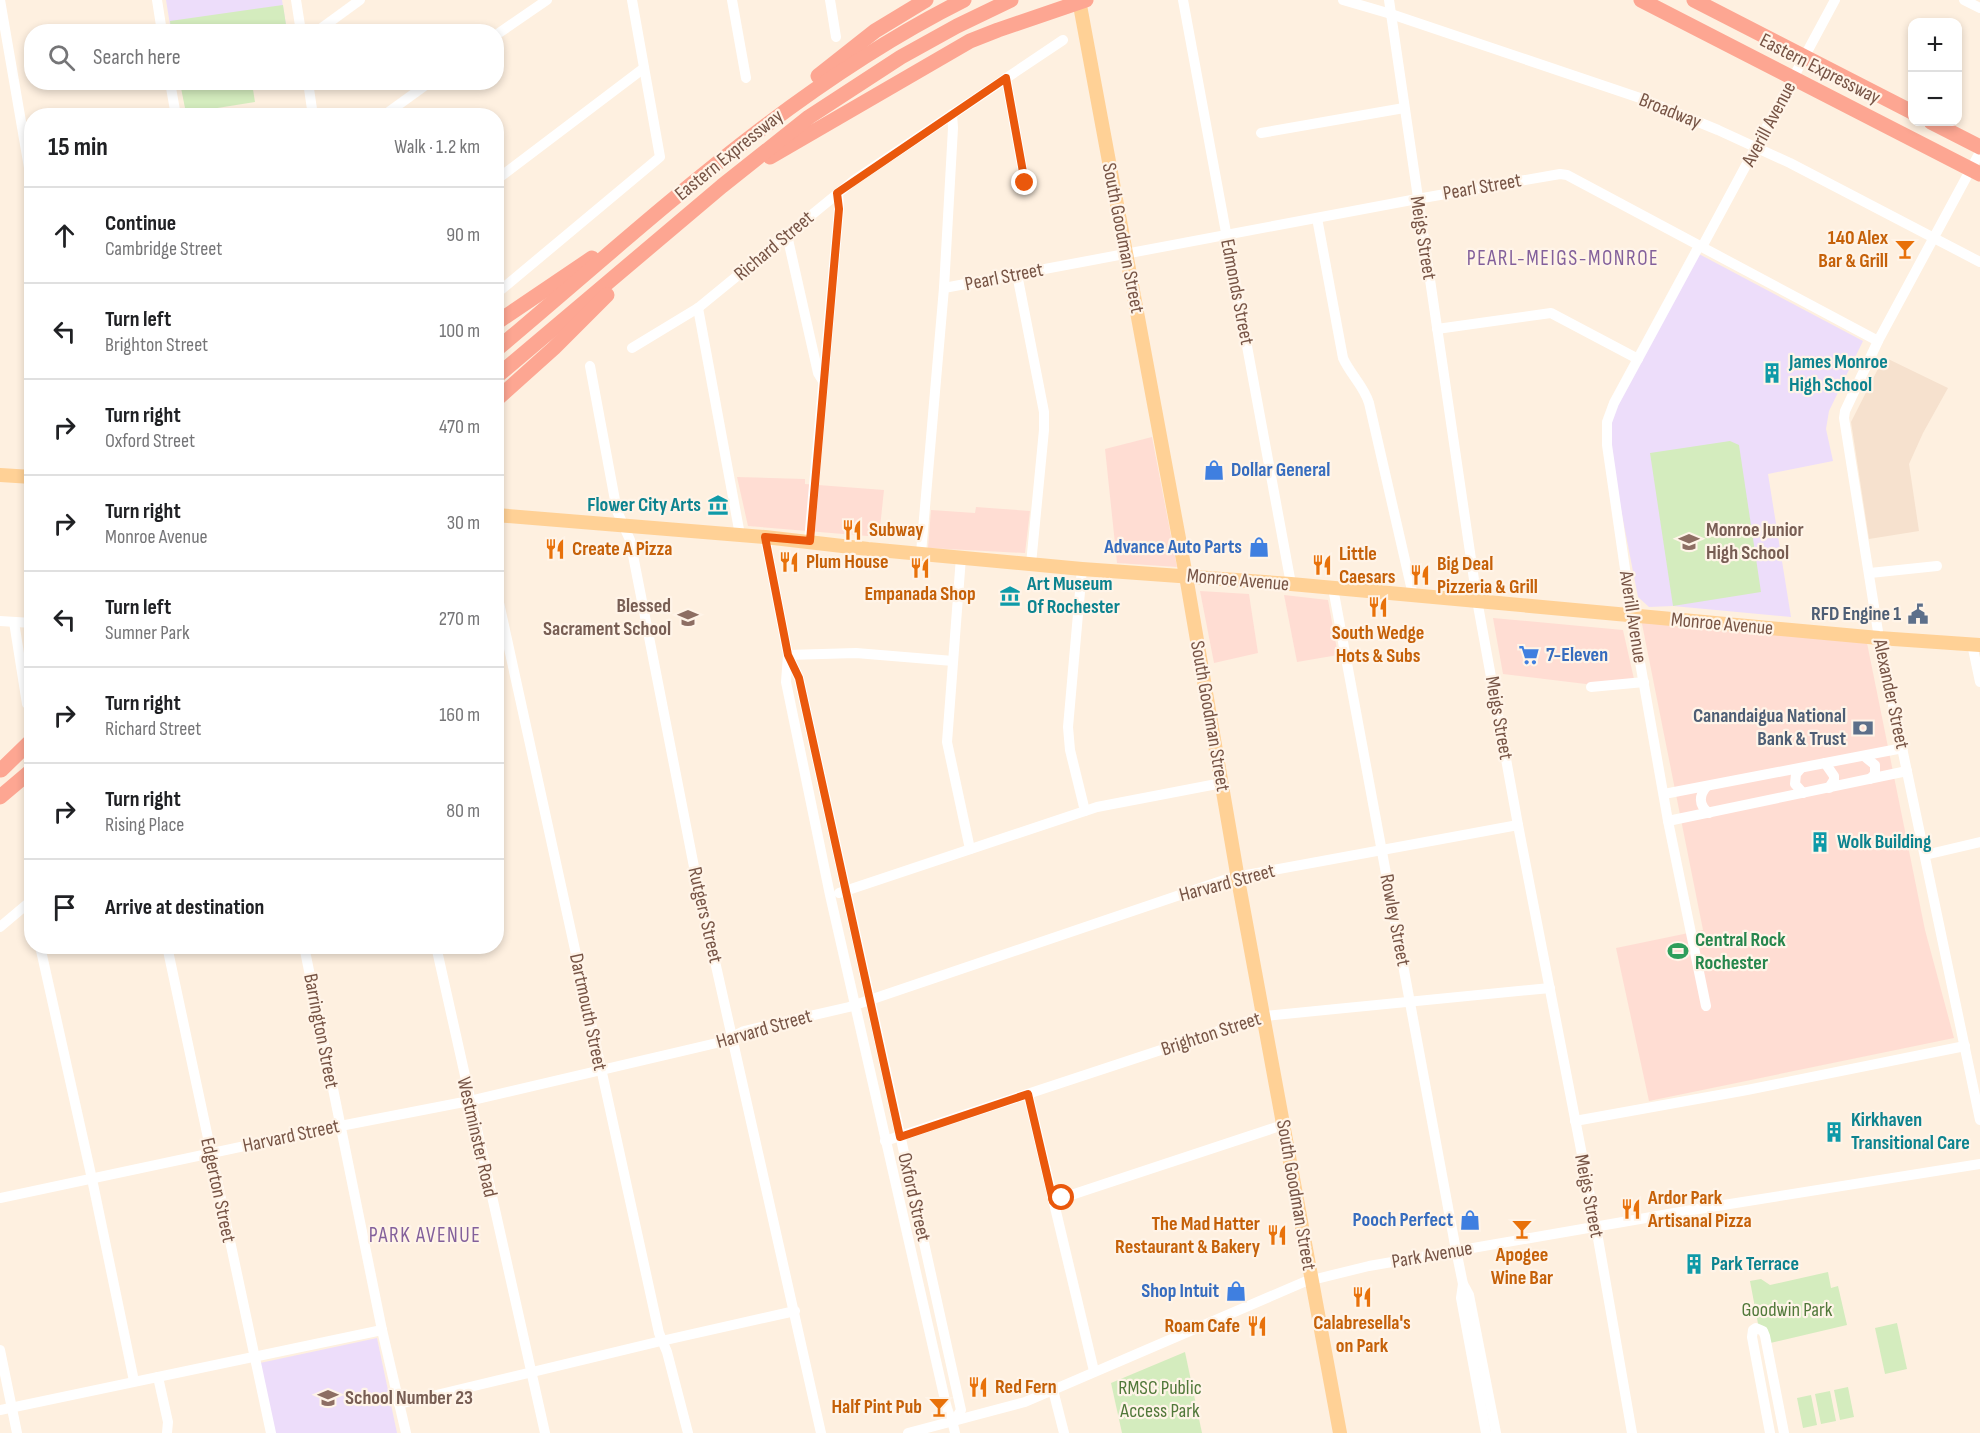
<!DOCTYPE html>
<meta charset="utf-8">
<style>
body{margin:0;font-family:"Sofia Sans Condensed",sans-serif;background:#f6f6f6;color:#202124}
.controls{position:absolute;right:18px;top:18px;display:grid;overflow:hidden;border-radius:12px;box-shadow:0 3px 9px #0003}
.controls button{width:54px;height:54px;display:grid;place-items:center;padding:0;border:0;border-bottom:2px solid #e0e0e0;background:#fff;color:#202124;font:30px sans-serif}
.stop{position:absolute;width:18px;height:18px;margin:-14px;border:4px solid #ea580c;border-radius:50%;background:#fff}
.stop.end{background:#ea580c;border-color:#fff;box-shadow:0 2px 6px #0008}
.list{margin:0;padding:0;list-style:none}
h2{display:flex;justify-content:space-between;align-items:center;height:78px;margin:0;padding:0 24px;font-size:26px}
h2 small{font-size:20px;font-weight:400;color:#757577}
.list li{display:grid;grid-template-columns:39px 1fr auto;gap:18px;align-items:center;box-sizing:border-box;height:96px;padding:0 24px;border-top:2px solid #e0e0e0}
.list b{display:block;font-size:22px;white-space:nowrap}
.list p{margin:0;font-size:20px;white-space:nowrap;color:#757577}
.list em{font-size:20px;font-style:normal;color:#757577}
.icon{flex:none;width:33px;height:33px;fill:none;stroke:currentColor;stroke-width:2;stroke-linecap:round;stroke-linejoin:round}
.map{position:relative;flex:none;width:1980px;height:1433px;overflow:hidden}
.search{position:absolute;background:#fff;box-shadow:0 3px 9px #0003;left:24px;top:24px;width:480px;height:66px;display:flex;align-items:center;gap:15px;box-sizing:border-box;padding:0 21px;border-radius:24px;color:#757577;font-size:22px}
.panel{position:absolute;background:#fff;box-shadow:0 3px 9px #0003;left:24px;top:108px;width:480px;height:846px;border-radius:24px}
.map>svg:first-child{display:block}
.residential{fill:#f6e1ce}
.commercial{fill:#ffddd3}
.education{fill:#edddfa}
.green{fill:#d4ecbe}
.lines{fill:none;stroke-linecap:round;stroke-linejoin:round}
.minor{stroke:#fff;stroke-width:10}
.major{stroke:#ffd196;stroke-width:14}
.highway{stroke:#fda692;stroke-width:15}
.route{stroke:#ea580c;stroke-width:8}
.labels{text-anchor:middle;dominant-baseline:central;stroke-width:4.5;stroke-linejoin:round;paint-order:stroke}
.street-label{font-size:20px;fill:#775445;stroke:#fff4e8}
.food-label{font-size:20px;font-weight:bold;fill:#c56008;stroke:#fff4e8;text-anchor:start}
.culture-label{font-size:20px;font-weight:bold;fill:#0d838f;stroke:#fff4e8;text-anchor:start}
.shop-label{font-size:20px;font-weight:bold;fill:#366cbe;stroke:#fff4e8;text-anchor:end}
.education-label{font-size:20px;font-weight:bold;fill:#785e54;stroke:#fff4e8;text-anchor:start}
.service-label{font-size:20px;font-weight:bold;fill:#4e5e75;stroke:#fff4e8;text-anchor:end}
.leisure-label{font-size:20px;font-weight:bold;fill:#27864d;stroke:#fff4e8;text-anchor:start}
.park-label{font-size:20px;fill:#51783a;stroke:#fff4e8}
.neighbourhood-label{font-size:21px;letter-spacing:1.5px;fill:#83609b;stroke:#fff4e8}
</style>
<div class="map">
<svg width="1980" height="1433" viewBox="0 0 1980 1433">
<rect width="100%" height="100%" fill="#fef0e0"/>
<polygon class="residential" points="1884,357 1948,388 1923,433 1909,464 1919,531 1869,539 1851,422"/>
<g class="commercial">
<polygon points="1152,437 1177,567 1117,563 1105,449"/>
<polygon points="737,477 805,479 805,484 884,490 879,537 748,526"/>
<polygon points="976,507 1030,511 1025,553 928,548 931,510 975,513"/>
<polygon points="1200,591 1249,594 1258,653 1214,663"/>
<polygon points="1284,595 1328,600 1338,655 1297,662"/>
<polygon points="1493,618 1623,630 1634,679 1594,685 1503,674"/>
<polygon points="1641,619 1866,638 1925,930 1954,1038 1649,1101 1616,948 1703,930"/>
</g>
<g class="education">
<polygon points="166,0 282,0 287,31 171,31"/>
<polygon points="1699,254 1863,341 1829,411 1826,429 1833,461 1768,474 1791,617 1673,606 1649,607 1638,597 1610,453 1612,416"/>
<polygon points="377,1338 397,1433 275,1433 260,1363"/>
</g>
<g class="green">
<polygon points="283,5 287,31 171,31 170,21"/>
<polygon points="180,83 252,83 255,102 186,113"/>
<polygon points="1730,441 1739,445 1761,592 1673,606 1650,453"/>
<polygon points="1828,1272 1831,1288 1838,1286 1847,1325 1766,1344 1759,1329 1750,1281 1761,1279 1770,1285"/>
<polygon points="1897,1323 1907,1369 1885,1374 1875,1328"/>
<polygon points="1185,1352 1202,1433 1122,1433 1111,1383"/>
<polygon points="1848,1387 1854,1417 1840,1420 1834,1390"/>
<polygon points="1830,1391 1836,1421 1821,1424 1815,1394"/>
<polygon points="1811,1395 1817,1425 1803,1428 1797,1398"/>
</g>
<g class="lines">
<g class="minor">
<polyline points="0,0 32,185"/>
<polyline points="157,0 162,32"/>
<polyline points="296,0 301,32"/>
<polyline points="732,0 746,78"/>
<polyline points="830,0 836,37"/>
<polyline points="1183,0 1291,584"/>
<polyline points="1343,0 1391,14 1640,98 1718,130 1790,163 1980,262"/>
<polyline points="1389,0 1477,600 1518,825 1596,1227 1632,1433"/>
<polyline points="1964,0 1980,8"/>
<polyline points="316,32 360,0"/>
<polyline points="496,35 547,0"/>
<polyline points="1006,78 1025,183"/>
<polyline points="170,82 176,116"/>
<polyline points="308,82 313,116"/>
<polyline points="383,116 430,82"/>
<polyline points="1261,133 1404,108"/>
<polyline points="1980,152 1878,341 1845,411 1844,418 1879,638 1980,1120"/>
<polyline points="496,180 644,68"/>
<path d="M 1317,218 L 1343,358 C 1350,374 1364,386 1369,403 L 1413,595"/>
<polyline points="787,235 818,373 823,381"/>
<polyline points="1699,246 1614,403 1607,422 1607,445 1632,617 1668,821 1706,1006"/>
<polyline points="1702,247 1835,0"/>
<polyline points="1017,274 1044,412 1044,430 1031,564"/>
<polyline points="944,288 1417,199 1560,174 1567,175 1878,341"/>
<polyline points="496,294 660,157 632,0"/>
<polyline points="698,308 740,535"/>
<polyline points="1437,329 1551,313 1638,359"/>
<polyline points="632,348 698,308 853,181 1063,40"/>
<polyline points="590,366 617,511 630,540 696,877 821,1433"/>
<polyline points="765,537 788,655 799,678 961,1410 954,1422"/>
<polyline points="809,541 839,209 838,193"/>
<polyline points="921,553 944,288 953,128 952,114"/>
<polyline points="961,557 947,742 970,849"/>
<polyline points="1082,569 1068,727 1070,750 1085,811"/>
<polyline points="1870,573 1937,566"/>
<polyline points="1333,588 1455,1245 1463,1284 1469,1295 1496,1433"/>
<polyline points="496,589 659,1333 667,1352 688,1433"/>
<polyline points="0,621 32,623"/>
<polyline points="14,622 27,704"/>
<polyline points="1972,644 1980,682"/>
<path d="M 788,655 L 786,682 L 830,895 L 945,1400 C 947,1412 953,1421 955,1433"/>
<polyline points="788,655 856,653 953,661"/>
<polyline points="1591,687 1644,682"/>
<polyline points="1864,756 1875,765 1875,774 1870,779"/>
<polyline points="1825,763 1834,776 1834,780 1829,788"/>
<polyline points="1801,768 1796,774 1795,784 1803,793"/>
<path d="M 1707,786 C 1699,795 1698,805 1709,813"/>
<polyline points="1664,794 1903,748"/>
<polyline points="1668,821 1907,771"/>
<polyline points="1925,855 1980,842"/>
<polyline points="839,893 1097,807 1222,783"/>
<polyline points="0,927 32,900"/>
<polyline points="40,946 92,1179 134,1381"/>
<polyline points="167,946 271,1433"/>
<polyline points="304,946 382,1330 406,1433"/>
<polyline points="436,946 545,1433"/>
<polyline points="1028,1094 1094,1371"/>
<polyline points="1575,1121 1747,1090 1965,1046"/>
<polyline points="885,1141 1264,1016 1550,988"/>
<polyline points="0,1198 330,1128 469,1101 721,1042 744,1031 849,1007 1230,878 1518,825"/>
<polyline points="1053,1201 1283,1125"/>
<polyline points="1463,1284 1461,1298 1486,1433"/>
<polyline points="0,1350 17,1433"/>
<polyline points="158,1377 168,1422 167,1433"/>
<polyline points="1053,1390 1064,1433"/>
<polyline points="399,1404 657,1342 795,1311"/>
<polyline points="0,1410 382,1330"/>
<polyline points="908,1433 1025,1402 1304,1282 1369,1266 1686,1211 1980,1164"/>
<polyline points="1770,1433 1752,1337 1753,1330 1756,1328 1763,1331 1765,1336 1784,1433"/>
</g>
<g class="major">
<polyline points="1079,0 1186,576 1239,885 1340,1433"/>
<polyline points="0,475 32,477"/>
<polyline points="496,515 765,537 868,549 1082,569 1291,584 1879,638 1980,645"/>
</g>
<g class="highway">
<polyline points="1641,0 1980,174"/>
<polyline points="1694,0 1912,112"/>
<polyline points="818,76 875,31 926,0"/>
<polyline points="1931,122 1980,147"/>
<polyline points="770,157 970,41 998,30 1086,0"/>
<polyline points="496,323 592,258"/>
<path d="M 496,350 C 645,225 788,88 964,0"/>
<polyline points="496,377 722,186 809,117 901,57 957,26 1011,0"/>
<polyline points="496,400 554,348 607,295"/>
<polyline points="1,770 32,740"/>
<polyline points="0,797 32,770"/>
</g>
</g>
<g class="lines">
<polyline class="route" points="1025,183 1006,78 837,193 839,209 810,541 765,537 788,655 799,678 900,1137 1028,1094 1053,1201 1062,1198"/>
</g>
<defs>
<g id="bar-bare" transform="scale(1.62)"><path d="M-6-5H6L.8 .8V4.5H3.5V6h-7V4.5H-.8V.8Z" fill="#e8710a" stroke="#fff4e8" stroke-width="2.5" paint-order="stroke"/></g>
<g id="building-bare" transform="scale(1.62)"><path d="M-4-6H4V6H1V3H-1V6H-4ZM-2.5-4.3h1.7v1.8h-1.7ZM.8-4.3h1.7v1.8H.8ZM-2.5-1h1.7V.8h-1.7ZM.8-1h1.7V.8H.8Z" fill="#0f9aa8" stroke="#fff4e8" stroke-width="2.5" paint-order="stroke"/></g>
<g id="shop-bare" transform="scale(1.62)"><path d="M-5-2.5h2.3a2.7 3.5 0 0 1 5.4 0H5L5.5 6h-11ZM-1.5-2.5h3a1.5 2.3 0 0 0-3 0Z" fill="#3f7fe0" stroke="#fff4e8" stroke-width="2.5" paint-order="stroke"/></g>
<g id="museum-bare" transform="scale(1.62)"><path d="M0-6L6-3V-2H-6V-3ZM-5-1h2V3h-2ZM-1-1h2V3h-2ZM3-1h2V3H3ZM-6 4H6V6H-6Z" fill="#0f9aa8" stroke="#fff4e8" stroke-width="2.5" paint-order="stroke"/></g>
<g id="restaurant-bare" transform="scale(1.62)"><path d="M-5-6h1v4h1v-4h1v4h1v-4h1v5L-1.5 .5V6h-2V.5L-5-1ZM5-6V6H3V1.5H1.5Q1.5-4 5-6Z" fill="#e8710a" stroke="#fff4e8" stroke-width="2.5" paint-order="stroke"/></g>
<g id="school-bare" transform="scale(1.62)"><path d="M0-5L7-2L0 1L-7-2ZM-4 1L0 2.5L4 1V4Q0 6-4 4Z" fill="#8d6e63" stroke="#fff4e8" stroke-width="2.5" paint-order="stroke"/></g>
<g id="civic-bare" transform="scale(1.62)"><path d="M-.6-6.5H3V-4.5H.6V-3L4-1V1h2V6H-6V1h2V-1L-.6-3ZM-1.2 2.5V6h2.4V2.5Z" fill="#5c6f8a" stroke="#fff4e8" stroke-width="2.5" paint-order="stroke"/></g>
<g id="supermarket-bare" transform="scale(1.62)"><path d="M-6-5.5h2.5l.6 2H6L4.5 2H-2.5L-4.4-4H-6ZM-1.5 3.2a1.3 1.3 0 1 0 .1 0ZM3 3.2a1.3 1.3 0 1 0 .1 0Z" fill="#3f7fe0" stroke="#fff4e8" stroke-width="2.5" paint-order="stroke"/></g>
<g id="bank-bare" transform="scale(1.62)"><path d="M-6-4H6V4H-6ZM0-2.3a2.3 2.3 0 1 0 0 4.6a2.3 2.3 0 1 0 0-4.6Z" fill="#5c6f8a" stroke="#fff4e8" stroke-width="2.5" paint-order="stroke"/></g>
<g id="stadium-bare" transform="scale(1.62)"><path d="M0-5a6.5 5 0 1 0 0 10a6.5 5 0 1 0 0-10ZM-3.5-1.8h7v3.6h-7Z" fill="#2e9e5b" stroke="#fff4e8" stroke-width="2.5" paint-order="stroke"/></g>
</defs>
<g fill-rule="evenodd">
<use href="#bar-bare" x="1905" y="249"/>
<use href="#building-bare" x="1772" y="373"/>
<use href="#shop-bare" x="1214" y="470"/>
<use href="#museum-bare" x="718" y="505"/>
<use href="#restaurant-bare" x="852" y="530"/>
<use href="#school-bare" x="1689" y="542"/>
<use href="#shop-bare" x="1259" y="547"/>
<use href="#restaurant-bare" x="555" y="549"/>
<use href="#restaurant-bare" x="789" y="562"/>
<use href="#restaurant-bare" x="1322" y="565"/>
<use href="#restaurant-bare" x="920" y="568"/>
<use href="#restaurant-bare" x="1420" y="575"/>
<use href="#museum-bare" x="1010" y="596"/>
<use href="#restaurant-bare" x="1378" y="607"/>
<use href="#civic-bare" x="1918" y="614"/>
<use href="#school-bare" x="688" y="618"/>
<use href="#supermarket-bare" x="1529" y="655"/>
<use href="#bank-bare" x="1863" y="728"/>
<use href="#building-bare" x="1820" y="842"/>
<use href="#stadium-bare" x="1678" y="951"/>
<use href="#building-bare" x="1834" y="1132"/>
<use href="#restaurant-bare" x="1631" y="1209"/>
<use href="#shop-bare" x="1470" y="1220"/>
<use href="#bar-bare" x="1522" y="1229"/>
<use href="#restaurant-bare" x="1277" y="1235"/>
<use href="#building-bare" x="1694" y="1264"/>
<use href="#shop-bare" x="1236" y="1291"/>
<use href="#restaurant-bare" x="1362" y="1297"/>
<use href="#restaurant-bare" x="1257" y="1326"/>
<use href="#restaurant-bare" x="978" y="1387"/>
<use href="#school-bare" x="328" y="1398"/>
<use href="#bar-bare" x="939" y="1407"/>
</g>
<g class="labels">
<g class="street-label">
<text transform="translate(1820 69) rotate(27)">Eastern Expressway</text>
<text transform="translate(1670 111) rotate(22)">Broadway</text>
<text transform="translate(1769 124) rotate(-62)">Averill Avenue</text>
<text transform="translate(729 155) rotate(-39)">Eastern Expressway</text>
<text transform="translate(1482 187) rotate(-10)">Pearl Street</text>
<text transform="translate(1123 238) rotate(79)">South Goodman Street</text>
<text transform="translate(1423 238) rotate(81)">Meigs Street</text>
<text transform="translate(774 246) rotate(-40)">Richard Street</text>
<text transform="translate(1004 277) rotate(-11)">Pearl Street</text>
<text transform="translate(1237 292) rotate(79)">Edmonds Street</text>
<text transform="translate(1238 580) rotate(5)">Monroe Avenue</text>
<text transform="translate(1633 617) rotate(81)">Averill Avenue</text>
<text transform="translate(1722 624) rotate(5)">Monroe Avenue</text>
<text transform="translate(1891 694) rotate(78)">Alexander Street</text>
<text transform="translate(1210 716) rotate(80)">South Goodman Street</text>
<text transform="translate(1499 718) rotate(80)">Meigs Street</text>
<text transform="translate(1227 883) rotate(-15)">Harvard Street</text>
<text transform="translate(705 915) rotate(77)">Rutgers Street</text>
<text transform="translate(1395 920) rotate(79)">Rowley Street</text>
<text transform="translate(588 1012) rotate(78)">Dartmouth Street</text>
<text transform="translate(764 1029) rotate(-16)">Harvard Street</text>
<text transform="translate(321 1031) rotate(79)">Barrington Street</text>
<text transform="translate(1211 1034) rotate(-18)">Brighton Street</text>
<text transform="translate(291 1136) rotate(-12)">Harvard Street</text>
<text transform="translate(477 1137) rotate(77)">Westminster Road</text>
<text transform="translate(218 1190) rotate(78)">Edgerton Street</text>
<text transform="translate(1296 1195) rotate(80)">South Goodman Street</text>
<text transform="translate(1589 1196) rotate(79)">Meigs Street</text>
<text transform="translate(914 1197) rotate(77)">Oxford Street</text>
<text transform="translate(1432 1255) rotate(-10)">Park Avenue</text>
</g>
<g class="food-label">
<text x="1888" y="238" text-anchor="end">140 Alex<tspan x="1888" dy="23">Bar &amp; Grill</tspan></text>
<text x="869" y="530">Subway</text>
<text x="572" y="549">Create A Pizza</text>
<text x="1339" y="554">Little<tspan x="1339" dy="23">Caesars</tspan></text>
<text x="806" y="562">Plum House</text>
<text x="1437" y="564">Big Deal<tspan x="1437" dy="23">Pizzeria &amp; Grill</tspan></text>
<text x="920" y="594" text-anchor="middle">Empanada Shop</text>
<text x="1378" y="633" text-anchor="middle">South Wedge<tspan x="1378" dy="23">Hots &amp; Subs</tspan></text>
<text x="1648" y="1198">Ardor Park<tspan x="1648" dy="23">Artisanal Pizza</tspan></text>
<text x="1260" y="1224" text-anchor="end">The Mad Hatter<tspan x="1260" dy="23">Restaurant &amp; Bakery</tspan></text>
<text x="1522" y="1255" text-anchor="middle">Apogee<tspan x="1522" dy="23">Wine Bar</tspan></text>
<text x="1362" y="1323" text-anchor="middle">Calabresella's<tspan x="1362" dy="23">on Park</tspan></text>
<text x="1240" y="1326" text-anchor="end">Roam Cafe</text>
<text x="995" y="1387">Red Fern</text>
<text x="922" y="1407" text-anchor="end">Half Pint Pub</text>
</g>
<g class="culture-label">
<text x="1789" y="362">James Monroe<tspan x="1789" dy="23">High School</tspan></text>
<text x="701" y="505" text-anchor="end">Flower City Arts</text>
<text x="1027" y="584">Art Museum<tspan x="1027" dy="23">Of Rochester</tspan></text>
<text x="1837" y="842">Wolk Building</text>
<text x="1851" y="1120">Kirkhaven<tspan x="1851" dy="23">Transitional Care</tspan></text>
<text x="1711" y="1264">Park Terrace</text>
</g>
<g class="shop-label">
<text x="1231" y="470" text-anchor="start">Dollar General</text>
<text x="1242" y="547">Advance Auto Parts</text>
<text x="1546" y="655" text-anchor="start">7-Eleven</text>
<text x="1453" y="1220">Pooch Perfect</text>
<text x="1219" y="1291">Shop Intuit</text>
</g>
<g class="education-label">
<text x="1706" y="530">Monroe Junior<tspan x="1706" dy="23">High School</tspan></text>
<text x="671" y="606" text-anchor="end">Blessed<tspan x="671" dy="23">Sacrament School</tspan></text>
<text x="345" y="1398">School Number 23</text>
</g>
<g class="service-label">
<text x="1901" y="614">RFD Engine 1</text>
<text x="1846" y="716">Canandaigua National<tspan x="1846" dy="23">Bank &amp; Trust</tspan></text>
</g>
<g class="leisure-label">
<text x="1695" y="940">Central Rock<tspan x="1695" dy="23">Rochester</tspan></text>
</g>
<g class="park-label">
<text x="1787" y="1310">Goodwin Park</text>
<text x="1160" y="1388">RMSC Public<tspan x="1160" dy="23">Access Park</tspan></text>
</g>
<g class="neighbourhood-label">
<text x="1563" y="258">PEARL-MEIGS-MONROE</text>
<text x="425" y="1235">PARK AVENUE</text>
</g>
</g>
</svg>
<div class="controls">
<button>+</button>
<button>−</button>
</div>
<div class="stop" style="left:1062px;top:1198px"></div>
<div class="stop end" style="left:1025px;top:183px"></div>
<div class="search"><svg class="icon" aria-label="search" viewBox="0 0 24 24"><circle cx="10" cy="10" r="6"/><path d="M15 15l6 6"/></svg>Search here</div>
<section class="panel">
<h2>15 min<small>Walk · 1.2 km</small></h2>
<ul class="list">
<li><svg class="icon" aria-label="ahead" viewBox="0 0 24 24"><path d="M12 20V5M6 11l6-6 6 6"/></svg><div><b>Continue</b><p>Cambridge Street</p></div><em>90 m</em></li>
<li><svg class="icon" aria-label="left" viewBox="0 0 24 24"><path d="M17 20v-9H6M10 6l-5 5 5 5"/></svg><div><b>Turn left</b><p>Brighton Street</p></div><em>100 m</em></li>
<li><svg class="icon" aria-label="right" viewBox="0 0 24 24"><path d="M7 20v-9h11M14 6l5 5-5 5"/></svg><div><b>Turn right</b><p>Oxford Street</p></div><em>470 m</em></li>
<li><svg class="icon" aria-label="right" viewBox="0 0 24 24"><path d="M7 20v-9h11M14 6l5 5-5 5"/></svg><div><b>Turn right</b><p>Monroe Avenue</p></div><em>30 m</em></li>
<li><svg class="icon" aria-label="left" viewBox="0 0 24 24"><path d="M17 20v-9H6M10 6l-5 5 5 5"/></svg><div><b>Turn left</b><p>Sumner Park</p></div><em>270 m</em></li>
<li><svg class="icon" aria-label="right" viewBox="0 0 24 24"><path d="M7 20v-9h11M14 6l5 5-5 5"/></svg><div><b>Turn right</b><p>Richard Street</p></div><em>160 m</em></li>
<li><svg class="icon" aria-label="right" viewBox="0 0 24 24"><path d="M7 20v-9h11M14 6l5 5-5 5"/></svg><div><b>Turn right</b><p>Rising Place</p></div><em>80 m</em></li>
<li><svg class="icon" aria-label="arrive" viewBox="0 0 24 24"><path d="M6 21V4h12l-3 4 3 4H6"/></svg><div><b>Arrive at destination</b></div></li>
</ul>
</section>
</div>
